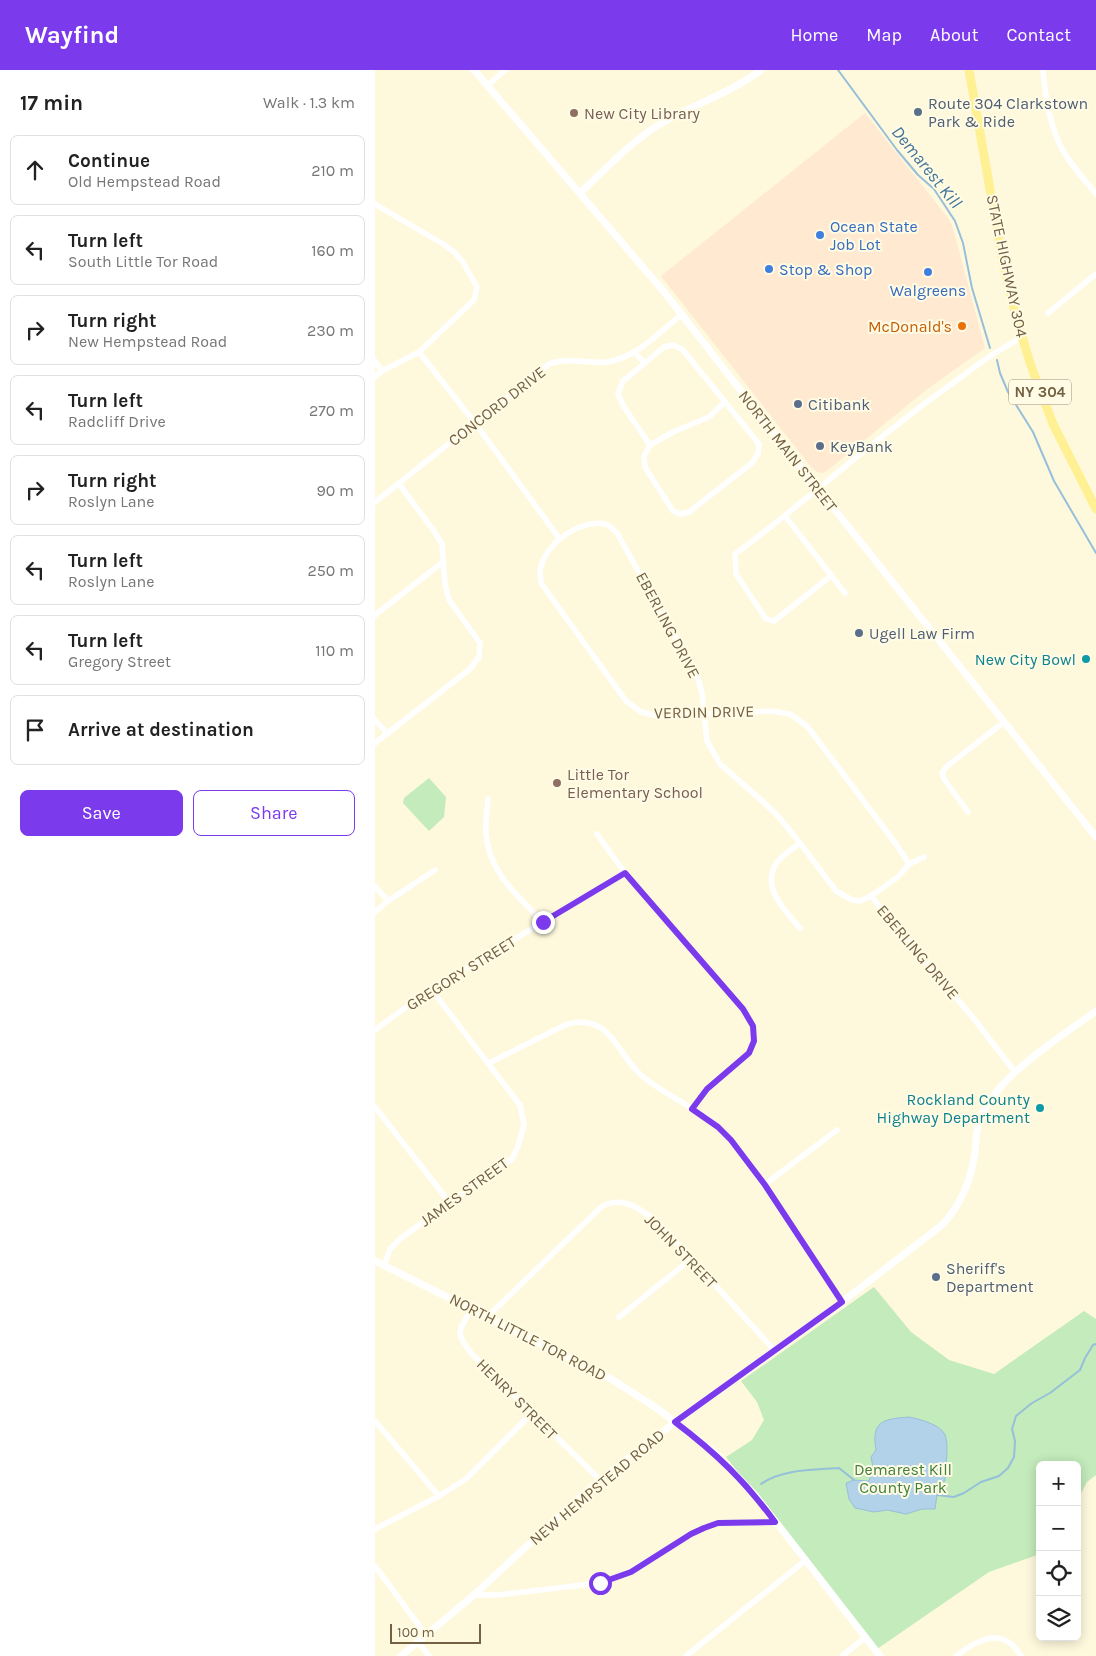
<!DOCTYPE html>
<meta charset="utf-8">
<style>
body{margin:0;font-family:Karla,sans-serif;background:#f2f2f2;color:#222}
.controls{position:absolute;right:15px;bottom:15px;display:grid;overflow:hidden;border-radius:8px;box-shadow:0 2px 12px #0003}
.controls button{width:45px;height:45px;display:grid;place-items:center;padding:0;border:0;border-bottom:1px solid #e0e0e0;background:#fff;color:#222;font:25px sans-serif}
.scale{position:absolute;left:15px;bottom:12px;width:91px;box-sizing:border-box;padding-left:5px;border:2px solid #746144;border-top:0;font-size:14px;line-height:18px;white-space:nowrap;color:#746144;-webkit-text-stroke:4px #fffbe5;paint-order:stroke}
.stop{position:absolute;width:15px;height:15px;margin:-11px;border:4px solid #7c3aed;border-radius:50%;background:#fff}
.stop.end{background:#7c3aed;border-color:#fff;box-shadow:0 1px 5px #0008}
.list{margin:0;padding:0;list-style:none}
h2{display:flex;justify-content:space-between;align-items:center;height:65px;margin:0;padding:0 20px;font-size:21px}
h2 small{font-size:16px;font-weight:400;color:#767676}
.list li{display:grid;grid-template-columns:32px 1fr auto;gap:15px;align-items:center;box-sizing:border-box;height:70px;margin:0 10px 10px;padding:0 10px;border:1px solid #e0e0e0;border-radius:8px}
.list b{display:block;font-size:19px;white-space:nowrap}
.list p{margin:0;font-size:16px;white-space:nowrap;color:#767676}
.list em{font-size:16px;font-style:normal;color:#767676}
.actions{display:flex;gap:10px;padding:15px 20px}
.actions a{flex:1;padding:11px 0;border:1px solid #7c3aed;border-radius:8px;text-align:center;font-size:18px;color:#7c3aed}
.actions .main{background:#7c3aed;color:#fff}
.icon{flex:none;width:28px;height:28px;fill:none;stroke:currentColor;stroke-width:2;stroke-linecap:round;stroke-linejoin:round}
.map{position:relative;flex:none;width:721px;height:1586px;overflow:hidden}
header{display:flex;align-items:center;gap:30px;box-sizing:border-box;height:70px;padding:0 25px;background:#7c3aed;color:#fff}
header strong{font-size:24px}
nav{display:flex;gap:28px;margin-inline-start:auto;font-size:18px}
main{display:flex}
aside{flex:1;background:#fff}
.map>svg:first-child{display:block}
.commercial{fill:#ffe9d0}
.green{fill:#c3ebbb}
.water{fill:#b1d2e8;stroke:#97bfda}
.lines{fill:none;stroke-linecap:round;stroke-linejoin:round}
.stream{stroke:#97bfda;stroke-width:2}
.minor{stroke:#fff;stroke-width:5.5}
.tertiary{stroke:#fff;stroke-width:7}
.primary{stroke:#fff193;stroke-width:9}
.route{stroke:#7c3aed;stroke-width:6}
.service-dot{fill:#5c6f8a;stroke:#fffbe5;stroke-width:2}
.education-dot{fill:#8d6e63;stroke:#fffbe5;stroke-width:2}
.shop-dot{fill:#3f7fe0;stroke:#fffbe5;stroke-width:2}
.food-dot{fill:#e8710a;stroke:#fffbe5;stroke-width:2}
.culture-dot{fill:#0f9aa8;stroke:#fffbe5;stroke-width:2}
.labels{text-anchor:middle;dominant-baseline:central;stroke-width:4;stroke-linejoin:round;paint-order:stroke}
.shield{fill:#fffbe5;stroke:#9e8f74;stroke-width:1}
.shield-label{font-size:15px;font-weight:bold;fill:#746144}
.service-label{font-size:16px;fill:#4e5e75;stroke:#fffbe5;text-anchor:start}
.education-label{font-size:16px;fill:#785e54;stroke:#fffbe5;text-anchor:start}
.shop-label{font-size:16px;fill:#366cbe;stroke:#fffbe5;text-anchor:start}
.street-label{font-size:16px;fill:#746144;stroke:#fffbe5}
.food-label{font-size:16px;fill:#c56008;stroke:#fffbe5;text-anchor:end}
.culture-label{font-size:16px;fill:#0d838f;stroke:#fffbe5;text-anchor:end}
.park-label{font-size:16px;fill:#41813f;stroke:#fffbe5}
.water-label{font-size:18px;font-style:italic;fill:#427598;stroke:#fffbe5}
</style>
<header>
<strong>Wayfind</strong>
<nav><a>Home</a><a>Map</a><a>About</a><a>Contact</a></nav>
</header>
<main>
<aside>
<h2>17 min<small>Walk · 1.3 km</small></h2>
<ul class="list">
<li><svg class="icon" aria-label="ahead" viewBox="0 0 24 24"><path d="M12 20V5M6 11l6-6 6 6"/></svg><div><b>Continue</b><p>Old Hempstead Road</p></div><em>210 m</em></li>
<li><svg class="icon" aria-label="left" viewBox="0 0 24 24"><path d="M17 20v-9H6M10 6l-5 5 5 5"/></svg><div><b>Turn left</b><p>South Little Tor Road</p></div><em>160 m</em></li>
<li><svg class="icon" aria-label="right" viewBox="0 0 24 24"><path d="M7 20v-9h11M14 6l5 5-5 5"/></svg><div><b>Turn right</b><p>New Hempstead Road</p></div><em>230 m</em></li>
<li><svg class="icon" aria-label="left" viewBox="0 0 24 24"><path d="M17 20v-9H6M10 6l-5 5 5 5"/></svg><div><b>Turn left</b><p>Radcliff Drive</p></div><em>270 m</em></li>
<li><svg class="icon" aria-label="right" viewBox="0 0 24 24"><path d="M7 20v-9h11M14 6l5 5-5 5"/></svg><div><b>Turn right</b><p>Roslyn Lane</p></div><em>90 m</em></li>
<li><svg class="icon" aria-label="left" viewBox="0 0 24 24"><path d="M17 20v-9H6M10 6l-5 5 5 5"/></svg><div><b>Turn left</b><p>Roslyn Lane</p></div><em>250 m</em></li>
<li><svg class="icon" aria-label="left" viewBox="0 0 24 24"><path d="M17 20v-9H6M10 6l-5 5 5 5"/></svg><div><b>Turn left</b><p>Gregory Street</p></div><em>110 m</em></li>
<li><svg class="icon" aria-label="arrive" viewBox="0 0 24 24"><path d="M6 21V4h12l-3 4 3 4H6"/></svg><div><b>Arrive at destination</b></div></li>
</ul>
<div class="actions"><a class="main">Save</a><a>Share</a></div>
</aside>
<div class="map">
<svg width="721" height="1586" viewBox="0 0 721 1586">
<rect width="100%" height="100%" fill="#fef9dd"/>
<polygon class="commercial" points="490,43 573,148 577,155 610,278 551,320 453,400 448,403 442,402 437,398 286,206"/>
<g class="green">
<polygon points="54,708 71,727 69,747 54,761 28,733 29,728"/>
<polygon points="499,1217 536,1262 574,1290 619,1304 709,1241 721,1249 721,1405 712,1412 702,1431 702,1395 665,1395 665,1484 614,1502 502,1579 351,1387 377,1370 389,1350 382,1332 366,1311"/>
</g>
<path class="water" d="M 534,1347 C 544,1349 563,1354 569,1363 C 575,1371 570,1400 570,1411 L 563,1412 L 563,1416 L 565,1417 L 566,1422 L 562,1425 L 560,1439 L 547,1439 L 531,1444 L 512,1440 L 499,1442 L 480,1438 L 474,1429 L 471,1413 L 479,1410 L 494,1411 L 498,1397 L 496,1387 L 501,1380 C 496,1351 508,1349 534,1347 Z"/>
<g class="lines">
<g class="stream">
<polyline points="463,0 522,80 543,105 559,119 580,151 588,173 597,218 615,278"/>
<polyline points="622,290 625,303 633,322 658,362 679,411 721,483"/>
<path d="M 386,1414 C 407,1399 438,1400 464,1398 L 479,1410"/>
<polyline points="562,1425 579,1427 589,1423 606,1412 624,1406 633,1398 639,1387 640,1371 637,1359 641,1346 657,1333 675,1323 705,1300 710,1288 718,1275 721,1274"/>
</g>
<g class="minor">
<path d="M 668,0 C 670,25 674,50 684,73 C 693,92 708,108 721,124"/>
<polyline points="112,16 130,0"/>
<polyline points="0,134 68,174 79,182 88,192 102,217 99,230 44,282 7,301 0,307"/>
<polyline points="673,243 721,204"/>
<polyline points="44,282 100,353 184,468"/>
<polyline points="259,282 270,293 248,311 243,324 249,337 275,375 269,386 270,397 298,441 305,444 314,442 377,393 383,384 384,374 308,280 298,275 289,277 270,293"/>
<polyline points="0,291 7,301"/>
<polyline points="275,375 298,362 334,347 350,332"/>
<path d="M 0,432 L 174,294 C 193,287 213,294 232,292 C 261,288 285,262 307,244"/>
<polyline points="410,446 470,523"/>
<path d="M 457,505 L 399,551 L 391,549 L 361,504 L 360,484 C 432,431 498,370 571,318 C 596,300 619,281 647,268"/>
<polyline points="0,545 68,492"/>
<polyline points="0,650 13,664"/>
<polyline points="0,673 95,599 104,587 105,573 74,530 70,514 67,474 59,461 24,414"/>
<path d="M 113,729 C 112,741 110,753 111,764 C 114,803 143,826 168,852"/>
<polyline points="593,742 569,709 567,703 571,697 629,652"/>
<polyline points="222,764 250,803 368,939 378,956 379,971 374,983 332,1019 317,1039"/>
<path d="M 534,794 L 521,774 L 432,656 L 415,644 L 396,641 L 283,646 L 266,642 L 251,631 L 166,513 C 166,509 165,505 165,501 C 168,475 204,449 230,454 C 235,455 239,460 242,463 L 323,608 L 327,623 L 332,671 L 345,694 L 384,728 L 403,746 L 425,773 L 461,821 L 477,830 L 485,831 L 496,826 L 599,949 L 640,1002"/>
<polyline points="0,816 13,831"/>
<polyline points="496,826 523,807 534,794 549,787"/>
<polyline points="0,842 13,831 60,800"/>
<path d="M 425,858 C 410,841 383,814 404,790 C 409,784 419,778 425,773"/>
<polyline points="0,960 56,919 250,803"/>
<path d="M 114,993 L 192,954 C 236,943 240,982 266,1005 C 290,1026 322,1037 345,1059 C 368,1081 386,1110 404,1137 C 425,1169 446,1201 467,1232"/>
<polyline points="0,1037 75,1133"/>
<polyline points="389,1115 462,1060"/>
<polyline points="9,1195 15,1179 26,1168 137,1089 143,1076 149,1055 145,1035 56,919"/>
<path d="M 97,1239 C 84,1260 79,1262 96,1283 L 225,1410"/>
<path d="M 113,1246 L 222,1141 C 225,1138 229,1135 232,1134 C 252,1127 271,1143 285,1154 L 400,1281"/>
<polyline points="244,1247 316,1189"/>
<polyline points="0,1351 64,1426"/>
<polyline points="0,1459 64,1426 91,1409 157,1343"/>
<polyline points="0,1496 51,1565"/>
<polyline points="99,1525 122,1525 225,1513 256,1501 316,1464 329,1458 343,1453 400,1452"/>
<polyline points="43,1572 54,1586"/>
<polyline points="311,1586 431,1490"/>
<polyline points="467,1586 491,1567"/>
<path d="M 581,1586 C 602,1570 628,1555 646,1586"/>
</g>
<g class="tertiary">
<polyline points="99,0 290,223 401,366 721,767"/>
<path d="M 205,123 C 231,99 256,71 287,53 C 319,34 356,23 386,0"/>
<polyline points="0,1191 236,1309 280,1337 320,1367 341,1384 380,1425 505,1586"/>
<path d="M 26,1586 L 99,1525 L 197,1434 L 225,1410 L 300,1352 L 467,1232 L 567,1155 C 586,1135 596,1110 600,1083 C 601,1071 601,1057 606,1046 C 626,1003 684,968 721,941"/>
</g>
<polyline class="primary" points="594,0 628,193 642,250 656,296 678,354 721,439"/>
</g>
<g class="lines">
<path class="route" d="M 168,852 L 250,803 L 368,939 L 378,956 L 379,971 L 374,983 L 332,1019 L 317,1039 L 343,1057 L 356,1070 L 390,1115 L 467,1232 L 300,1352 C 341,1383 370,1411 400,1452 L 343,1453 L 329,1458 L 316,1464 L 256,1502 L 225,1513"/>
</g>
<g class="service-dot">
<circle cx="543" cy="42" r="5"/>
<circle cx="423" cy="334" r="5"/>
<circle cx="445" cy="376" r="5"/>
<circle cx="484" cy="563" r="5"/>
<circle cx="561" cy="1207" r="5"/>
</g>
<g class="education-dot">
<circle cx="199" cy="43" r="5"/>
<circle cx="182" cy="713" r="5"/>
</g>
<g class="shop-dot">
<circle cx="445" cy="165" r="5"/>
<circle cx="394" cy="199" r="5"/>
<circle cx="553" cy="202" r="5"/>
</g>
<circle class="food-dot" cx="587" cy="256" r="5"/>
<g class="culture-dot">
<circle cx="711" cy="589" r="5"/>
<circle cx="665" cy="1038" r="5"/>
</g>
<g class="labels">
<rect class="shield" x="634" y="309.5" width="62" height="25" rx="4"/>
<g class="shield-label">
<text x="665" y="322">NY 304</text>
</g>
<g class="service-label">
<text x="553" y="33">Route 304 Clarkstown<tspan x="553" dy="18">Park &amp; Ride</tspan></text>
<text x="433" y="334">Citibank</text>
<text x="455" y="376">KeyBank</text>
<text x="494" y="563">Ugell Law Firm</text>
<text x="571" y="1198">Sheriff's<tspan x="571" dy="18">Department</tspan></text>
</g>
<g class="education-label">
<text x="209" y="43">New City Library</text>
<text x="192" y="704">Little Tor<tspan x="192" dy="18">Elementary School</tspan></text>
</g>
<g class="shop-label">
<text x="455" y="156">Ocean State<tspan x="455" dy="18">Job Lot</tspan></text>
<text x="404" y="199">Stop &amp; Shop</text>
<text x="553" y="220" text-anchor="middle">Walgreens</text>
</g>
<g class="street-label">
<text transform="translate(632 196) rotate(78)">STATE HIGHWAY 304</text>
<text transform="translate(122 336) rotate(-38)">CONCORD DRIVE</text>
<text transform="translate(413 381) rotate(52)">NORTH MAIN STREET</text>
<text transform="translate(293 555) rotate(62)">EBERLING DRIVE</text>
<text transform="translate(329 642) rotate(-1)">VERDIN DRIVE</text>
<text transform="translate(543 882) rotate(50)">EBERLING DRIVE</text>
<text transform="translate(86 903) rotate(-32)">GREGORY STREET</text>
<text transform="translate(89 1122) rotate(-36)">JAMES STREET</text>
<text transform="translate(306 1181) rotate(46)">JOHN STREET</text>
<text transform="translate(153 1267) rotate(27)">NORTH LITTLE TOR ROAD</text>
<text transform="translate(142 1329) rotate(45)">HENRY STREET</text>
<text transform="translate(222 1417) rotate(-40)">NEW HEMPSTEAD ROAD</text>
</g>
<g class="food-label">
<text x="577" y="256">McDonald's</text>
</g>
<g class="culture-label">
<text x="701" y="589">New City Bowl</text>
<text x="655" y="1029">Rockland County<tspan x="655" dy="18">Highway Department</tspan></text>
</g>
<g class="park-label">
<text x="528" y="1399">Demarest Kill<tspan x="528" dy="18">County Park</tspan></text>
</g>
<g class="water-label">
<text transform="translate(552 97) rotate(51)">Demarest Kill</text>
</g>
</g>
</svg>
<div class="controls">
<button>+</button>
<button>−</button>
<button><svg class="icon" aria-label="locate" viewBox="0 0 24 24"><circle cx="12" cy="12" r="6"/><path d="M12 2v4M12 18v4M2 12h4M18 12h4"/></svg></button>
<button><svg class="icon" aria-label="layers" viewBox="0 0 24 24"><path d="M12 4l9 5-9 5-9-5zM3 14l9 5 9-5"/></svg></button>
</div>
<div class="scale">100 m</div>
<div class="stop" style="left:225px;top:1513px"></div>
<div class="stop end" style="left:168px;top:852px"></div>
</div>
</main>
